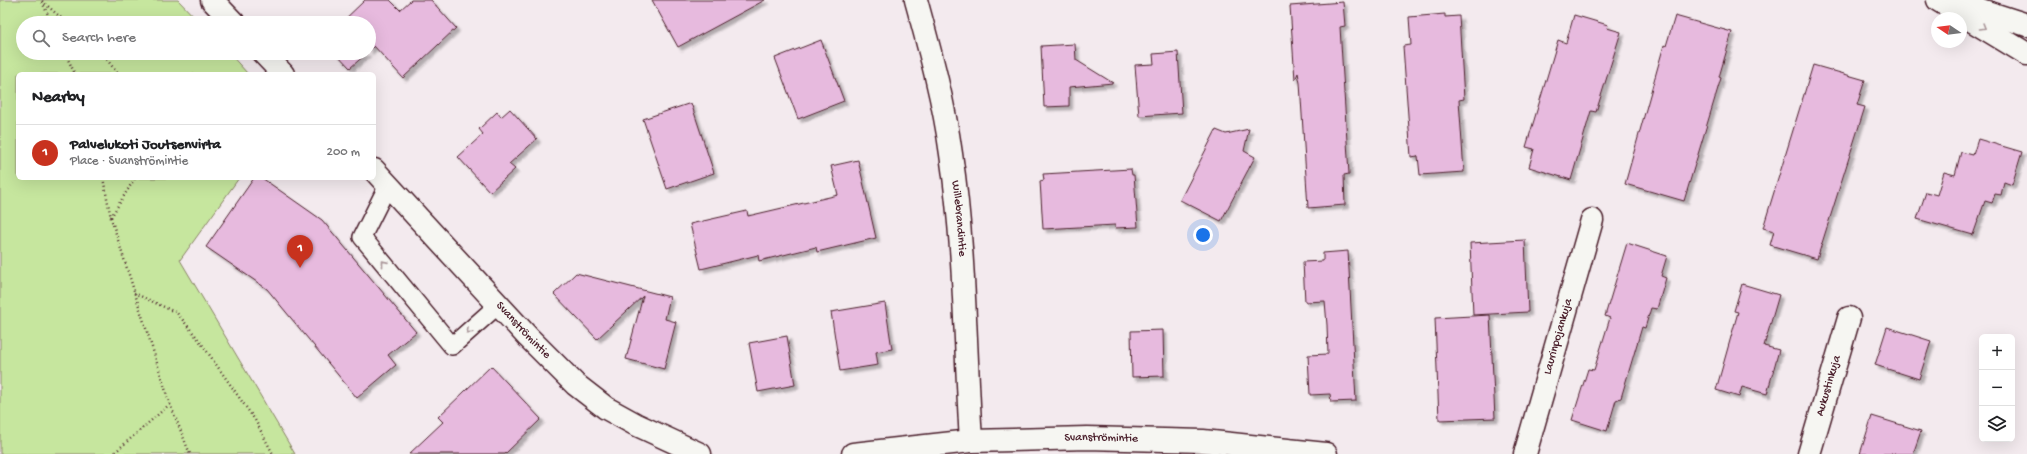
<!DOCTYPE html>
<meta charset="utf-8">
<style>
body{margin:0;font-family:"Gochi Hand",sans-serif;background:#f2f2f2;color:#202124}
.controls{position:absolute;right:12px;bottom:12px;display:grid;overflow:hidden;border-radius:6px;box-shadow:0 4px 16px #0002}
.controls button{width:36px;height:36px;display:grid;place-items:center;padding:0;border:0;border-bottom:1px solid #e0e0e0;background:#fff;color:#202124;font:20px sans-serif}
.compass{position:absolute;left:1931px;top:12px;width:36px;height:36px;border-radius:50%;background:#fff;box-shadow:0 4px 16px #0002;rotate:283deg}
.you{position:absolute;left:1203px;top:235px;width:14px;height:14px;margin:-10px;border:3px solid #fff;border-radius:50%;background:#1a73e8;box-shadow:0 0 0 6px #1a73e833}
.badge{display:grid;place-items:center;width:26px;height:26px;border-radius:50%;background:#c8321e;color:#fff;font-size:13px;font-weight:700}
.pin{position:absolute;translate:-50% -33px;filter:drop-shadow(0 1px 2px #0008)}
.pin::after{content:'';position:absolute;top:21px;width:14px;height:12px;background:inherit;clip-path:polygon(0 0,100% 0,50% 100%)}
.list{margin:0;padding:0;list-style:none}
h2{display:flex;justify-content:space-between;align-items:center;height:52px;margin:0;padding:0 16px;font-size:17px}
h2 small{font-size:13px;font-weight:400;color:#757577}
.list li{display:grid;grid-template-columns:26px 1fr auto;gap:12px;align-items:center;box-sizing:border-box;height:56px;padding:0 16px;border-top:1px solid #e0e0e0}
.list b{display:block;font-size:15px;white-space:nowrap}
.list p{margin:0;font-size:13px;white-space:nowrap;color:#757577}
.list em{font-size:13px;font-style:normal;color:#757577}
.icon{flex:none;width:22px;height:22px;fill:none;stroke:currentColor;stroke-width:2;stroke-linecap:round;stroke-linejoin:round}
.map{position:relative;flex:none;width:2027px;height:454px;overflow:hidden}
.search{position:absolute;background:#fff;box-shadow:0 4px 16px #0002;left:16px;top:16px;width:360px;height:44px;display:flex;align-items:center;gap:10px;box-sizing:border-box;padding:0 14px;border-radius:22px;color:#757577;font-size:15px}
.panel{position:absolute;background:#fff;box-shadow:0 4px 16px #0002;left:16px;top:72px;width:360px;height:108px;border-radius:6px}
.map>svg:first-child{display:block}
.green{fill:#c6e69e;stroke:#888264}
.building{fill:#e7bade;stroke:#4a1f2b;filter:url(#shadow)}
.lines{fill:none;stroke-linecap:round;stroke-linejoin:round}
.lane-casing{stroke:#4a1f2b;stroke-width:20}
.street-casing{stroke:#4a1f2b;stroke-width:25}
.secondary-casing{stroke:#4a1f2b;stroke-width:25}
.path{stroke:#4a1f2b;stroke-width:2.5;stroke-dasharray:1 3;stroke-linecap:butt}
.lane{stroke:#f6f6f2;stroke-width:17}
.street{stroke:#f6f6f2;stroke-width:22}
.secondary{stroke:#f6f6f2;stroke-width:22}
.oneway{stroke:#a99598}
.labels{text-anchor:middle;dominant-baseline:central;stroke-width:3;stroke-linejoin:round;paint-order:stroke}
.street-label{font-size:12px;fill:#4a1f2b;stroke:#f6f6f2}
</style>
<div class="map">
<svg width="2027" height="454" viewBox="0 0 2027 454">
<defs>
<filter id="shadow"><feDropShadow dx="3.5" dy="3.5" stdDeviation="1" flood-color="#0004"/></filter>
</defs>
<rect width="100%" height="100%" fill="#f3eaee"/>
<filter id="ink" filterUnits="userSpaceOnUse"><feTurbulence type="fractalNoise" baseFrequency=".025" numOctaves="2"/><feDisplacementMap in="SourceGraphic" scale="8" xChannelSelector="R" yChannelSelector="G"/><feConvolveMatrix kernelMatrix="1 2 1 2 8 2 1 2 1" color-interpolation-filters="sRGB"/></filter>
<g filter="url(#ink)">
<polygon class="green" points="0,0 178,0 200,23 23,23 23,53 229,53 248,74 18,74 18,178 239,178 180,260 295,454 0,454"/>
<g class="building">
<polygon points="365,0 390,0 400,10 411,0 431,0 456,28 403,78 374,46 369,51 369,23 341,23"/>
<polygon points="652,0 765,0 678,47"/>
<polygon points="1343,2 1345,26 1340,27 1349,174 1344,175 1345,205 1308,208 1300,83 1298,73 1295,80 1290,6"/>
<polygon points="1445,14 1445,17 1459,16 1464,99 1459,100 1464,172 1420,175 1418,156 1411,157 1403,46 1411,45 1409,17"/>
<polygon points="1574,15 1608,25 1607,28 1621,32 1596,112 1591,111 1571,180 1529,167 1534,149 1526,147 1558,40 1566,43"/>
<polygon points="1675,16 1732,32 1719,77 1721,78 1684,201 1625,184 1664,45 1666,46"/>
<polygon points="821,40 844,101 798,119 775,58"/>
<polygon points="1075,44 1076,60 1113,83 1069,87 1069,106 1044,107 1041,46"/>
<polygon points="1178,52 1182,113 1139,116 1135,65 1154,64 1153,54"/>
<polygon points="336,53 367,53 350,68"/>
<polygon points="1813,65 1865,80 1857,105 1865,107 1817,259 1770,245 1774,231 1763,228"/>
<polygon points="691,103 714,173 667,189 643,119"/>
<polygon points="510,109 537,139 509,164 515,169 490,192 458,157 483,134 479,129 497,112 501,117"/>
<polygon points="1249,129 1244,151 1255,157 1221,221 1180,200 1216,130 1226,134"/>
<polygon points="1978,139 2022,152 2012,185 2004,182 2001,195 1995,194 1992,203 1985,201 1973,235 1917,219 1926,192 1937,195 1944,172 1955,175 1961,152 1973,155"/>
<polygon points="858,160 876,238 817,252 816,247 759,261 758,255 701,269 690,224 747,211 748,216 838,195 831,166"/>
<polygon points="1131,169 1132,175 1134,175 1138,227 1115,228 1115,225 1043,229 1040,181 1044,180 1043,174"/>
<polygon points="254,178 262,178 322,220 416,332 388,355 396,365 357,398 267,289 206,247"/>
<polygon points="1525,240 1528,312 1473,315 1470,243"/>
<polygon points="1627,243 1667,256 1661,276 1666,278 1657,309 1651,308 1645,328 1642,327 1621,398 1616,400 1607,431 1572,420 1588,369 1594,370 1610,318 1605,316"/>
<polygon points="1348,251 1356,401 1331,402 1330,394 1310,395 1308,355 1328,354 1327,325 1325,301 1305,302 1303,262 1323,261 1323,253"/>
<polygon points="576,273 670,297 665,319 676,322 664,369 626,359 643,296 597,339 554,294"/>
<polygon points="1742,284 1779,295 1764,346 1779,350 1767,394 1742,387 1739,397 1716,390 1738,312 1734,311"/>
<polygon points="885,303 892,349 876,352 878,365 840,371 831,312"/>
<polygon points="1490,315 1495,418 1439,420 1435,318"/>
<polygon points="1887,327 1931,341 1919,379 1875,365"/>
<polygon points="1163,330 1164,376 1132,377 1131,331"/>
<polygon points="787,336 795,385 758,392 749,343"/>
<polygon points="491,366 541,419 505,454 409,454 443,422 438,417"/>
<polygon points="1872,416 1921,431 1913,454 1860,454"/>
</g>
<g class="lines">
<g class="lane-casing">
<polyline id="lane" points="388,185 362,237 452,346 498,305"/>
</g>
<g class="street-casing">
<g id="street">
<polyline points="212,0 234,23"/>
<path id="s1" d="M 916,0 C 930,51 944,102 951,154 C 965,248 965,345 971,441"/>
<polyline points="263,53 283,74"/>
<path id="s2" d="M 374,170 L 528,337 L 575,384 L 606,408 L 635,424 L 700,454"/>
<path id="s3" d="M 853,454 L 971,441 L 1087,438 L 1203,441 L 1326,454"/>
<path id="s4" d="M 1525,454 L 1592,220"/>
<path id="s5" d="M 1809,454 L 1849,318"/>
</g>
</g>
<g class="secondary-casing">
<g id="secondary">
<polyline points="1938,0 2027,54"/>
<polyline points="1959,3 2027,25"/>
</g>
</g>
<g class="path">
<polyline points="42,1 67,23"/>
<polyline points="42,2 52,23"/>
<polyline points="65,53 75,74"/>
<polyline points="102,53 118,74"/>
<polyline points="103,178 111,218 170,404 113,454"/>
<polyline points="111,217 135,178"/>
<polyline points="134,293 177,313 199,340 255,420 273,454"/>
<polyline points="170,404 190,454"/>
</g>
<use href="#lane" class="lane"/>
<use href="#street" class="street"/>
<use href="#secondary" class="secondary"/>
</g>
<defs><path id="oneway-chevron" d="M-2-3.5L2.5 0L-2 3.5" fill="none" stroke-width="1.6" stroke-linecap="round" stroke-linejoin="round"/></defs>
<g class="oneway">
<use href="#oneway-chevron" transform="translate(1983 27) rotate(31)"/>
<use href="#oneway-chevron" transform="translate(384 263) rotate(-129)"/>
<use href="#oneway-chevron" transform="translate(469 331) rotate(139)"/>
</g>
</g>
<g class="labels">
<g class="street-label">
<text stroke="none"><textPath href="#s1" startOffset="223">Willebrandintie</textPath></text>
<text stroke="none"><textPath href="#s2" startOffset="219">Svanströmintie</textPath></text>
<text stroke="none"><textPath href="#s4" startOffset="122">Laurinpojankuja</textPath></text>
<text stroke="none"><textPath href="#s5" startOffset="71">Aukustinkuja</textPath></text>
<text stroke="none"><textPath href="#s3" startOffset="249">Svanströmintie</textPath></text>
</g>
</g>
</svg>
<div class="controls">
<button>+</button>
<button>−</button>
<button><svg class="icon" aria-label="layers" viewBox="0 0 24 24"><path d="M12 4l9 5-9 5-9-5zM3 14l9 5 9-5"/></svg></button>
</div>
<svg class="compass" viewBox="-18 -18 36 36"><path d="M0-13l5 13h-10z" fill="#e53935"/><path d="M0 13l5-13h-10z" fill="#757577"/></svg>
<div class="you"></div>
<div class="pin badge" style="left:300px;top:268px">1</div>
<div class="search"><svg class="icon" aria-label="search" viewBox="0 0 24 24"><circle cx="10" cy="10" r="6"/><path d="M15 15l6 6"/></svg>Search here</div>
<section class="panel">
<h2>Nearby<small></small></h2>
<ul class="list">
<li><span class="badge">1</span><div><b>Palvelukoti Joutsenvirta</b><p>Place · Svanströmintie</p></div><em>200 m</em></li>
</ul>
</section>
</div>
